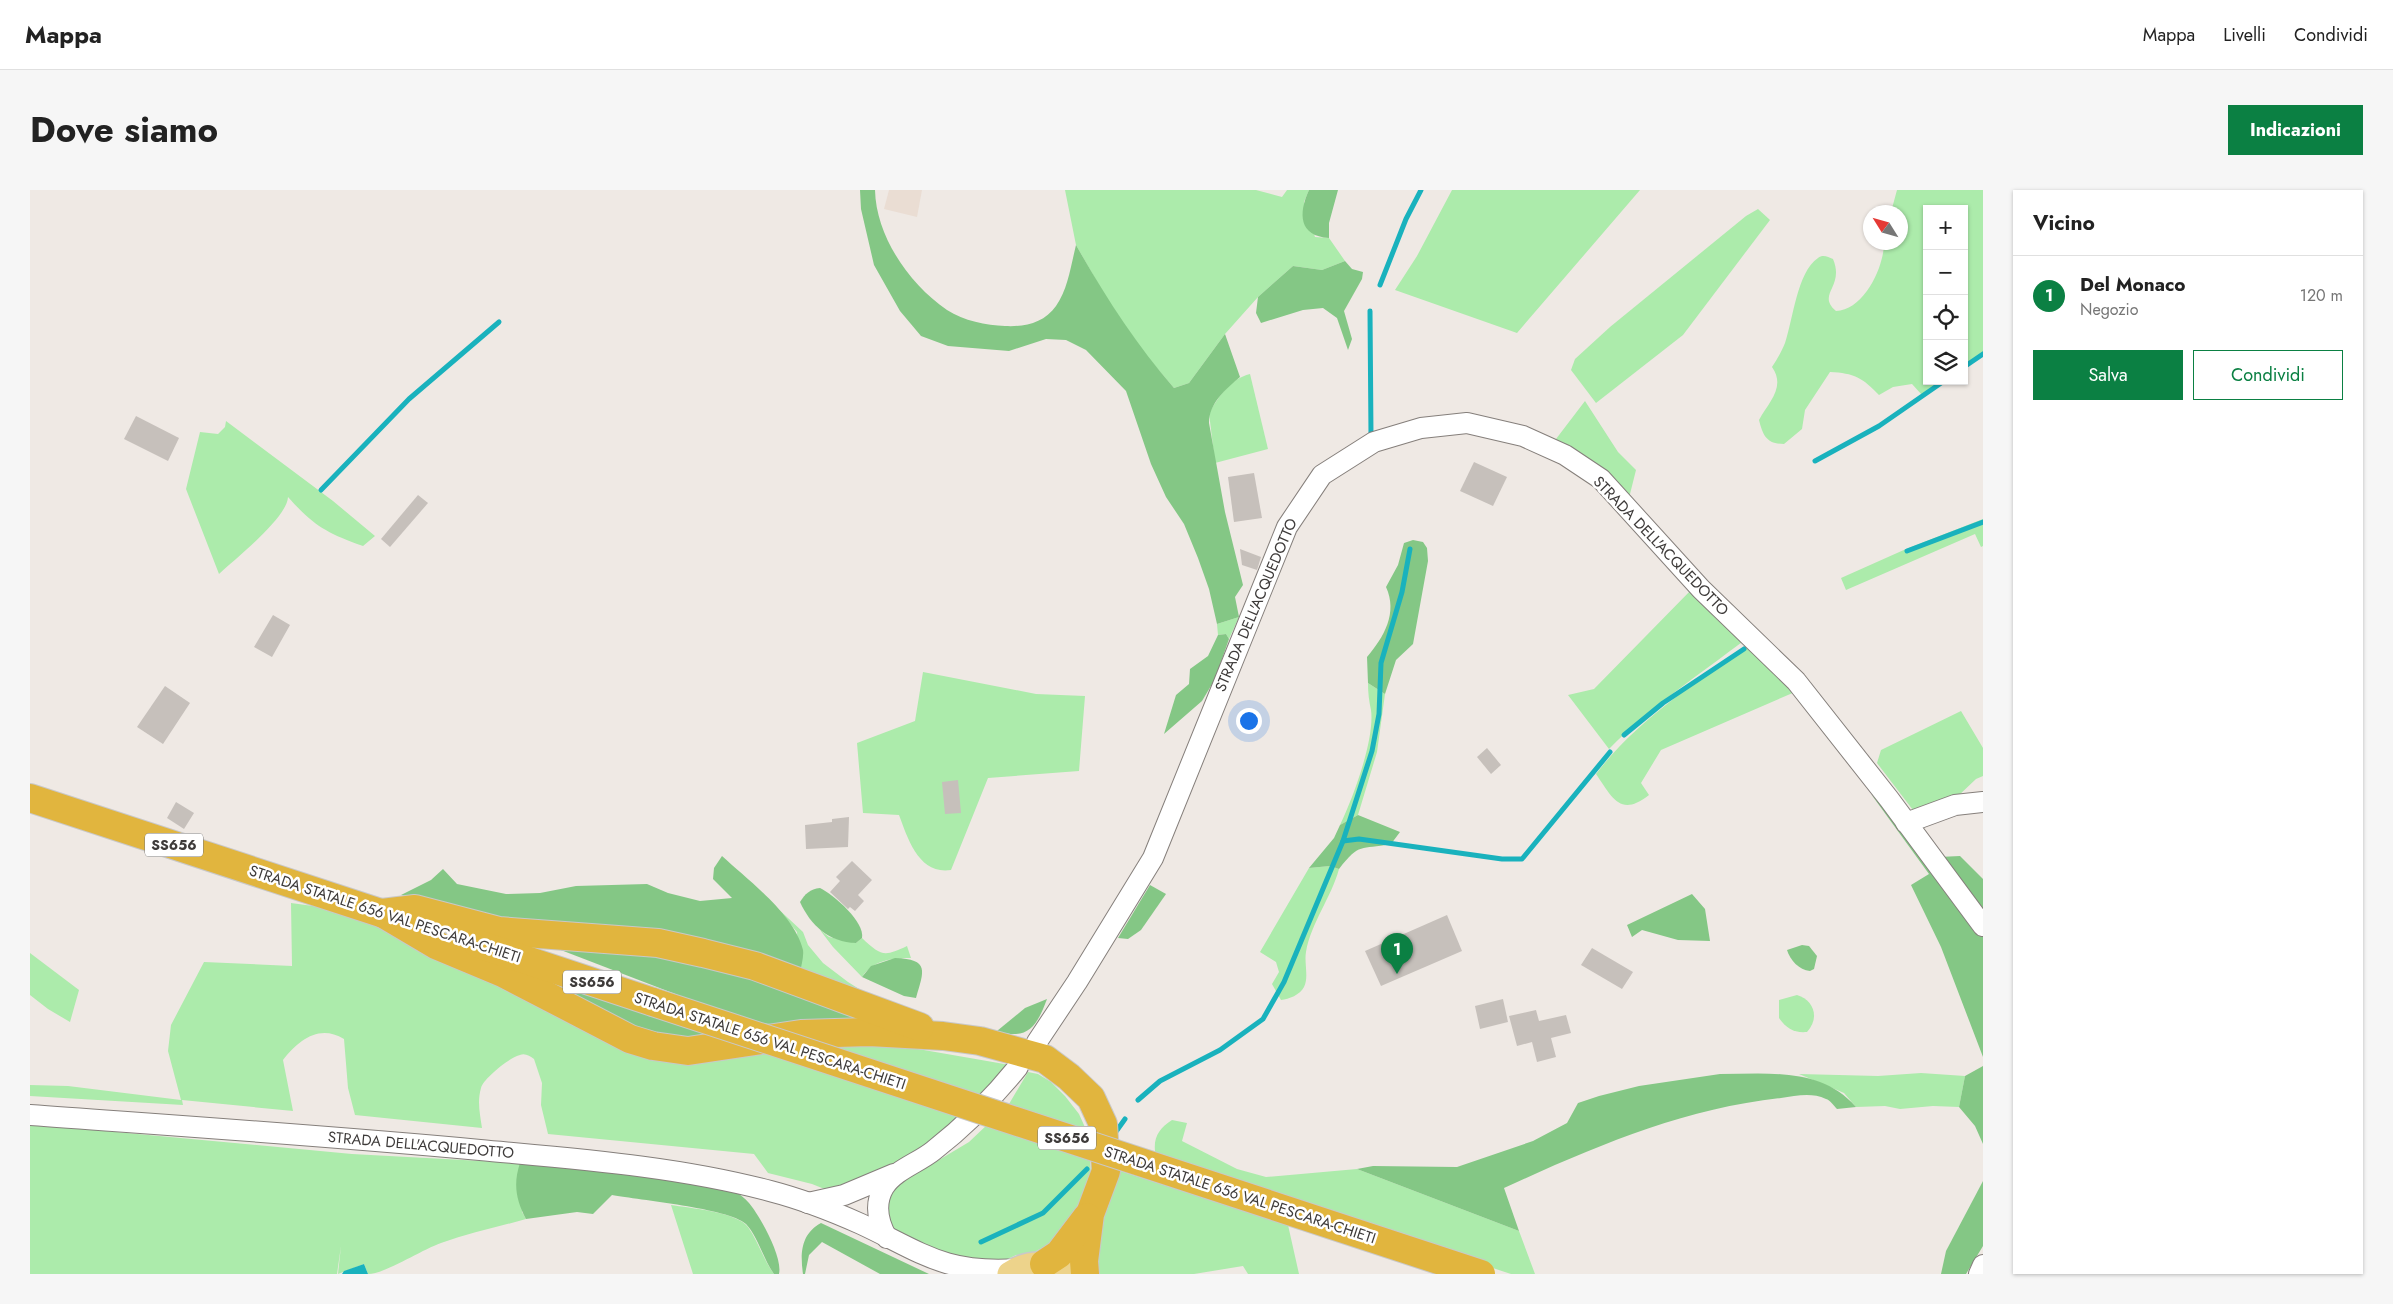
<!DOCTYPE html>
<html lang="it">
<meta charset="utf-8">
<style>
body{margin:0;font-family:Jost,sans-serif;background:#f6f6f6;color:#222}
.controls{position:absolute;right:15px;top:15px;display:grid;overflow:hidden;border-radius:0px;box-shadow:0 1px 4px #0004}
.controls button{width:45px;height:45px;display:grid;place-items:center;padding:0;border:0;border-bottom:1px solid #e0e0e0;background:#fff;color:#222;font:25px sans-serif}
.compass{position:absolute;left:1833px;top:15px;width:45px;height:45px;border-radius:50%;background:#fff;box-shadow:0 1px 4px #0004;rotate:307deg}
.you{position:absolute;left:1218px;top:530px;width:18px;height:18px;margin:-12px;border:4px solid #fff;border-radius:50%;background:#1a73e8;box-shadow:0 0 0 8px #1a73e833}
.badge{display:grid;place-items:center;width:32px;height:32px;border-radius:50%;background:#0b8043;color:#fff;font-size:16px;font-weight:700}
.pin{position:absolute;translate:-50% -41px;filter:drop-shadow(0 1px 2px #0008)}
.pin::after{content:'';position:absolute;top:26px;width:18px;height:15px;background:inherit;clip-path:polygon(0 0,100% 0,50% 100%)}
.list{margin:0;padding:0;list-style:none}
h2{display:flex;justify-content:space-between;align-items:center;height:65px;margin:0;padding:0 20px;font-size:21px}
h2 small{font-size:16px;font-weight:400;color:#767676}
.list li{display:grid;grid-template-columns:32px 1fr auto;gap:15px;align-items:center;box-sizing:border-box;height:80px;padding:0 20px;border-top:1px solid #e0e0e0}
.list b{display:block;font-size:19px;white-space:nowrap}
.list p{margin:0;font-size:16px;white-space:nowrap;color:#767676}
.list em{font-size:16px;font-style:normal;color:#767676}
.actions{display:flex;gap:10px;padding:15px 20px}
.actions a{flex:1;padding:11px 0;border:1px solid #0b8043;border-radius:0px;text-align:center;font-size:18px;color:#0b8043}
.actions .main{background:#0b8043;color:#fff}
.icon{flex:none;width:28px;height:28px;fill:none;stroke:currentColor;stroke-width:2;stroke-linecap:round;stroke-linejoin:round}
.map{position:relative;flex:none;width:1953px;height:1084px;overflow:hidden;border-radius:0px}
header{display:flex;align-items:center;gap:30px;box-sizing:border-box;height:70px;padding:0 25px;background:#fff;border-bottom:1px solid #e0e0e0}
header strong{font-size:24px}
nav{display:flex;gap:28px;margin-inline-start:auto;font-size:18px}
.intro{display:flex;align-items:center;justify-content:space-between;box-sizing:border-box;height:120px;padding:0 30px}
h1{margin:0;font-size:35px}
.button{padding:12px 22px;border-radius:0px;background:#0b8043;color:#fff;font-size:18px;font-weight:700}
main{display:flex;gap:30px;padding:0 30px}
aside{flex:1;background:#fff;border-radius:0px;box-shadow:0 1px 4px #0004}
.map>svg:first-child{display:block}
.built{fill:#eaddd3}
.green{fill:#acebab}
.forest{fill:#84c785}
.water{fill:#19b2bd}
.lines{fill:none;stroke-linecap:round;stroke-linejoin:round}
.stream{stroke:#19b2bd;stroke-width:5}
.building{fill:#c6c0bb}
.minor-casing{stroke:#857f7b;stroke-width:22}
.major-casing{stroke:#c9c8c8;stroke-width:28}
.highway-casing{stroke:#c9c8c8;stroke-width:30}
.minor{stroke:#fff;stroke-width:20}
.major{stroke:#edd38b;stroke-width:25}
.highway{stroke:#e1b53e;stroke-width:28}
.highway-bridge-casing{stroke:#c9c8c8;stroke-width:30;stroke-linecap:butt}
.highway-bridge{stroke:#e1b53e;stroke-width:28}
.labels{text-anchor:middle;dominant-baseline:central;stroke-width:5;stroke-linejoin:round;paint-order:stroke}
.shield{fill:#fff;stroke:#787675;stroke-width:1}
.shield-label{font-size:14px;font-weight:bold;fill:#3e3b3a}
.street-label{font-size:15px;fill:#3e3b3a;stroke:#fff}
</style>
<header>
<strong>Mappa</strong>
<nav><a>Mappa</a><a>Livelli</a><a>Condividi</a></nav>
</header>
<div class="intro"><h1>Dove siamo</h1><a class="button">Indicazioni</a></div>
<main>
<div class="map">
<svg width="1953" height="1084" viewBox="0 0 1953 1084">
<rect width="100%" height="100%" fill="#efe9e4"/>
<polygon class="built" points="859,0 892,0 887,27 854,19"/>
<g class="green">
<polygon points="1035,0 1226,0 1252,7 1257,0 1279,0 1274,12 1285,47 1299,48 1315,71 1292,80 1263,76 1228,107 1195,144 1159,193 1144,198 1115,164 1078,111 1046,55"/>
<polygon points="1422,0 1610,0 1487,143 1365,100 1387,66"/>
<path d="M 1867,0 L 1953,0 L 1953,163 L 1934,176 L 1934,19 L 1897,19 L 1897,191 L 1912,191 L 1892,205 L 1882,194 L 1863,197 L 1849,205 C 1833,188 1824,183 1800,182 L 1775,220 L 1772,239 L 1754,254 C 1737,254 1733,246 1729,230 C 1739,212 1756,197 1742,177 C 1747,169 1752,161 1755,153 C 1763,130 1767,82 1788,68 C 1793,64 1798,67 1803,69 C 1815,97 1786,104 1806,121 C 1834,120 1854,77 1854,53 L 1870,52 L 1870,22 L 1861,22 Z"/>
<polygon points="1728,19 1740,30 1653,145 1566,213 1541,180 1545,169 1580,137 1716,26"/>
<path d="M 1220,184 L 1238,259 L 1185,273 L 1179,223 C 1189,206 1200,189 1220,184 Z"/>
<polygon points="1555,211 1588,262 1606,280 1598,312 1560,276 1526,249"/>
<path d="M 196,231 L 303,311 L 345,346 L 333,356 C 296,343 283,335 258,307 C 257,328 206,368 189,384 L 156,299 L 170,242 L 188,244 L 195,237 Z"/>
<polygon points="1953,329 1953,356 1951,357 1945,344 1816,400 1811,388 1876,359"/>
<path d="M 1663,398 L 1716,449 C 1669,485 1620,517 1579,559 L 1538,505 L 1564,499 Z"/>
<polygon points="1209,427 1199,449 1196,444 1188,445 1187,434"/>
<path d="M 1722,454 L 1765,502 L 1631,560 L 1611,593 L 1619,605 C 1590,628 1582,607 1566,584 C 1607,530 1666,492 1722,454 Z"/>
<path d="M 893,482 L 1006,504 L 1055,506 L 1049,581 L 958,588 L 921,680 C 889,685 878,649 869,625 L 833,623 L 827,553 L 885,531 Z"/>
<path d="M 1338,493 L 1355,504 L 1347,562 L 1328,625 L 1310,635 C 1323,608 1345,549 1341,520 C 1339,511 1338,503 1338,493 Z"/>
<polygon points="1931,521 1953,558 1953,586 1946,589 1927,607 1886,624 1847,573 1851,560"/>
<path d="M 1300,676 L 1309,679 C 1301,708 1281,733 1276,762 C 1274,773 1279,787 1274,797 C 1270,805 1259,809 1251,810 L 1242,794 L 1249,782 L 1246,772 L 1230,762 L 1279,678 Z"/>
<path d="M 261,713 L 312,720 L 360,738 L 458,788 L 723,855 L 934,922 C 920,935 906,950 890,960 C 861,979 830,990 797,1000 L 782,994 L 738,983 L 724,964 L 518,944 L 511,915 L 512,893 L 504,869 C 500,866 495,863 490,865 C 480,867 453,889 451,898 C 447,912 450,924 452,938 L 325,925 L 318,898 L 314,849 C 289,834 269,850 253,870 L 263,921 L 152,910 L 153,915 L 0,906 L 0,895 L 38,896 L 151,910 L 138,861 L 141,835 L 174,772 L 262,776 Z"/>
<polygon points="744,715 773,742 778,755 793,773 818,792 845,809 770,783 767,742"/>
<path d="M 790,740 L 799,747 L 826,753 L 832,748 C 851,766 854,767 877,756 L 881,768 C 862,768 843,770 832,787 L 803,757 Z"/>
<polygon points="0,763 49,800 40,832 18,819 0,805"/>
<path d="M 1767,805 C 1784,810 1790,828 1777,842 C 1764,843 1757,839 1749,828 L 1749,810 Z"/>
<polygon points="769,847 865,855 980,875 948,908"/>
<polygon points="998,882 1008,884 1021,892 1035,906 1049,924 1058,944 1061,984 1056,1001 1033,1046 1001,1064 986,1065 974,1071 948,1078 859,1039 854,1011 862,998 939,952 979,914"/>
<polygon points="1891,883 1935,886 1929,917 1903,916 1870,919 1855,916 1826,917 1814,903 1769,884 1848,886"/>
<path d="M 1142,930 L 1157,933 L 1152,951 L 1207,979 L 1236,987 L 1327,979 L 1489,1041 L 1505,1084 L 1481,1084 L 1126,967 C 1122,949 1128,939 1142,930 Z"/>
<path d="M 0,934 L 322,964 L 490,973 L 492,1022 L 496,1029 C 468,1037 439,1043 411,1053 C 391,1060 355,1084 338,1084 L 334,1074 L 308,1084 L 311,1056 L 307,1084 L 0,1084 Z"/>
<polygon points="1087,980 1258,1035 1269,1084 1218,1084 1213,1076 1164,1084 1064,1084 1066,1053"/>
<path d="M 641,1015 C 659,1018 707,1022 718,1037 C 728,1051 733,1069 744,1084 L 663,1084 Z"/>
</g>
<g class="forest">
<path d="M 830,0 L 845,0 C 846,46 879,94 917,120 C 934,131 956,135 975,136 C 995,137 1014,133 1026,116 C 1038,99 1041,75 1046,55 C 1075,106 1105,153 1144,198 L 1159,193 L 1195,144 L 1210,187 C 1196,199 1179,213 1179,233 L 1195,322 L 1213,395 L 1205,407 L 1209,427 L 1187,434 L 1179,399 L 1168,368 L 1154,334 L 1136,307 L 1121,274 L 1096,201 L 1056,160 L 1036,150 L 1016,149 L 979,161 L 918,156 L 891,146 L 870,121 L 844,75 L 831,19 Z"/>
<path d="M 1279,0 L 1308,0 L 1299,33 L 1299,48 C 1269,46 1268,24 1279,0 Z"/>
<polygon points="1315,71 1322,79 1333,82 1332,89 1314,121 1322,149 1318,160 1307,128 1293,118 1273,120 1231,133 1226,123 1228,107 1263,76 1292,80"/>
<path d="M 1383,350 L 1393,352 L 1397,358 L 1398,371 L 1383,454 L 1366,470 L 1355,504 L 1338,493 L 1337,467 C 1354,447 1368,423 1356,397 L 1368,375 L 1374,353 Z"/>
<polygon points="1196,444 1199,449 1185,489 1172,511 1134,544 1146,505 1159,494 1160,479 1178,466 1188,445"/>
<polygon points="1841,604 1881,649 1953,747 1953,867 1911,757 1881,695 1899,684"/>
<path d="M 1328,625 L 1370,642 L 1361,654 C 1330,660 1330,652 1309,679 L 1300,676 L 1279,678 L 1304,648 L 1310,635 Z"/>
<path d="M 692,666 C 718,690 765,725 773,760 C 774,767 771,776 770,783 L 479,730 L 371,705 L 401,690 L 413,679 L 427,694 L 476,704 L 510,703 L 546,696 L 617,694 L 638,703 L 670,711 L 702,708 L 683,689 L 684,678 Z"/>
<polygon points="1930,666 1953,689 1953,727 1909,667"/>
<polygon points="1120,695 1136,704 1111,740 1098,749 1088,748"/>
<path d="M 790,698 C 804,705 835,732 832,748 L 826,753 C 799,752 781,736 770,712 C 775,704 780,699 790,698 Z"/>
<polygon points="1662,704 1675,719 1680,751 1648,750 1612,740 1602,747 1597,735"/>
<path d="M 1772,755 L 1779,756 L 1787,766 L 1784,779 L 1780,781 C 1769,780 1760,770 1757,760 Z"/>
<polygon points="523,757 678,770 871,836 793,839 718,832"/>
<path d="M 865,768 C 900,769 894,781 886,808 L 874,806 L 832,787 L 841,776 Z"/>
<polygon points="526,789 683,841 670,850 627,849 530,801"/>
<path d="M 1017,809 C 1007,836 998,851 967,841 L 995,818 Z"/>
<polygon points="1953,876 1953,954 1945,936 1929,917 1935,886"/>
<path d="M 1690,884 C 1738,884 1791,877 1826,917 L 1807,919 C 1804,916 1800,910 1796,909 C 1781,902 1766,906 1751,908 C 1652,919 1564,957 1474,998 L 1489,1041 L 1327,979 L 1343,976 L 1427,977 L 1503,951 L 1537,933 L 1548,913 L 1569,906 L 1609,896 Z"/>
<path d="M 490,973 L 576,980 L 704,1000 C 709,1004 715,1008 719,1013 C 730,1026 753,1067 749,1084 L 744,1084 C 734,1070 727,1045 716,1034 C 698,1018 609,1010 582,1005 L 563,1024 L 547,1022 L 496,1029 C 486,1010 483,994 490,973 Z"/>
<polygon points="1953,991 1953,1056 1936,1084 1911,1084 1916,1061"/>
<path d="M 791,1033 L 899,1084 L 850,1084 L 792,1052 L 779,1065 L 775,1084 L 773,1084 C 770,1063 771,1044 791,1033 Z"/>
</g>
<polygon class="water" points="334,1074 338,1084 312,1084 314,1081"/>
<g class="lines">
<g class="stream">
<polyline points="1350,95 1376,29 1391,0"/>
<polyline points="1340,121 1341,246"/>
<polyline points="1934,177 1953,164"/>
<polyline points="1785,271 1849,236 1914,191"/>
<polyline points="291,300 379,209 469,132"/>
<polyline points="1877,361 1953,332"/>
<polyline points="1594,545 1633,513 1714,459"/>
<polyline points="1313,651 1329,649 1472,669 1492,669 1580,562"/>
<polyline points="1108,910 1130,891 1190,860 1233,829 1254,792 1313,651 1342,561 1349,524 1351,473 1372,402 1380,359"/>
<polyline points="1085,943 1095,929"/>
<polyline points="951,1052 1013,1023 1057,979"/>
</g>
</g>
<g class="building">
<polygon points="106,226 149,248 138,271 94,249"/>
<polygon points="1444,272 1477,287 1463,316 1430,301"/>
<polygon points="1224,283 1232,328 1204,332 1198,287"/>
<polygon points="388,305 398,313 360,357 351,349"/>
<polygon points="1210,359 1231,367 1227,380 1212,375"/>
<polygon points="243,425 260,435 242,467 224,457"/>
<polygon points="135,496 160,513 133,554 107,537"/>
<polygon points="1457,558 1471,575 1461,584 1447,567"/>
<polygon points="928,590 931,623 915,624 912,592"/>
<polygon points="146,612 164,623 154,639 137,628"/>
<polygon points="819,627 818,657 776,659 775,635 802,632 802,629"/>
<polygon points="822,671 842,690 828,705 834,711 825,721 820,717 818,719 800,702 810,691 806,687"/>
<polygon points="1417,725 1432,761 1351,796 1335,761"/>
<polygon points="1562,758 1603,782 1592,799 1551,775"/>
<polygon points="1473,809 1478,832 1450,839 1445,816"/>
<polygon points="1506,820 1509,831 1536,825 1541,843 1521,848 1526,867 1507,872 1502,852 1487,856 1479,826"/>
</g>
<g class="lines">
<g class="minor-casing">
<g id="minor">
<polyline points="1876,633 1925,615 1953,612"/>
<polyline points="1007,852 1047,792 1123,668 1257,337 1292,285 1344,252 1391,238 1437,233 1493,246 1535,265 1571,289 1671,399 1766,491 1859,609 1953,736"/>
<path d="M 0,925 C 150,936 300,946 450,960 C 546,969 646,976 740,1001 C 771,1009 802,1021 831,1034 C 891,1062 914,1084 987,1079"/>
<polyline points="778,1013 814,1005 864,984"/>
<path d="M 857,1048 C 848,1032 844,1014 854,997 C 865,980 888,973 903,961 C 935,936 963,908 988,877"/>
<polyline points="1949,1084 1953,1075"/>
</g>
</g>
<g class="major-casing">
<path id="major" d="M 980,1084 C 999,1071 1021,1073 1041,1084"/>
</g>
<g class="highway-casing">
<g id="highway">
<polyline points="0,608 369,729"/>
<polyline points="352,723 406,755 473,783 600,849 623,856 658,861 771,844 839,842 913,846 950,851 1015,869 1039,887 1061,908 1073,934 1076,981 1060,1024 1054,1071 1055,1084"/>
<polyline points="352,723 385,719 469,741 628,753 673,763 725,776 890,837"/>
<polyline points="448,754 623,812"/>
<polyline points="1014,1074 1029,1064 1057,1027"/>
</g>
</g>
<use href="#minor" class="minor"/>
<use href="#major" class="major"/>
<use href="#highway" class="highway"/>
<g class="highway-bridge-casing">
<polyline id="highway-bridge" points="623,812 1451,1084"/>
</g>
<use href="#highway-bridge" class="highway-bridge"/>
</g>
<g class="labels">
<g class="shield">
<rect x="115" y="643.5" width="58" height="23" rx="4"/>
<rect x="533" y="780.5" width="58" height="23" rx="4"/>
<rect x="1008" y="936.5" width="58" height="23" rx="4"/>
</g>
<g class="shield-label">
<text x="144" y="655">SS656</text>
<text x="562" y="792">SS656</text>
<text x="1037" y="948">SS656</text>
</g>
<g class="street-label">
<text transform="translate(1631 356) rotate(46)">STRADA DELL'ACQUEDOTTO</text>
<text transform="translate(1226 415) rotate(-67)">STRADA DELL'ACQUEDOTTO</text>
<text transform="translate(355 724) rotate(18)">STRADA STATALE 656 VAL PESCARA-CHIETI</text>
<text transform="translate(740 851) rotate(18)">STRADA STATALE 656 VAL PESCARA-CHIETI</text>
<text transform="translate(391 955) rotate(5)">STRADA DELL'ACQUEDOTTO</text>
<text transform="translate(1210 1005) rotate(18)">STRADA STATALE 656 VAL PESCARA-CHIETI</text>
</g>
</g>
</svg>
<div class="controls">
<button>+</button>
<button>−</button>
<button><svg class="icon" aria-label="locate" viewBox="0 0 24 24"><circle cx="12" cy="12" r="6"/><path d="M12 2v4M12 18v4M2 12h4M18 12h4"/></svg></button>
<button><svg class="icon" aria-label="layers" viewBox="0 0 24 24"><path d="M12 4l9 5-9 5-9-5zM3 14l9 5 9-5"/></svg></button>
</div>
<svg class="compass" viewBox="-18 -18 36 36"><path d="M0-13l5 13h-10z" fill="#e53935"/><path d="M0 13l5-13h-10z" fill="#767676"/></svg>
<div class="you"></div>
<div class="pin badge" style="left:1367px;top:784px">1</div>
</div>
<aside>
<h2>Vicino<small></small></h2>
<ul class="list">
<li><span class="badge">1</span><div><b>Del Monaco</b><p>Negozio</p></div><em>120 m</em></li>
</ul>
<div class="actions"><a class="main">Salva</a><a>Condividi</a></div>
</aside>
</main>
